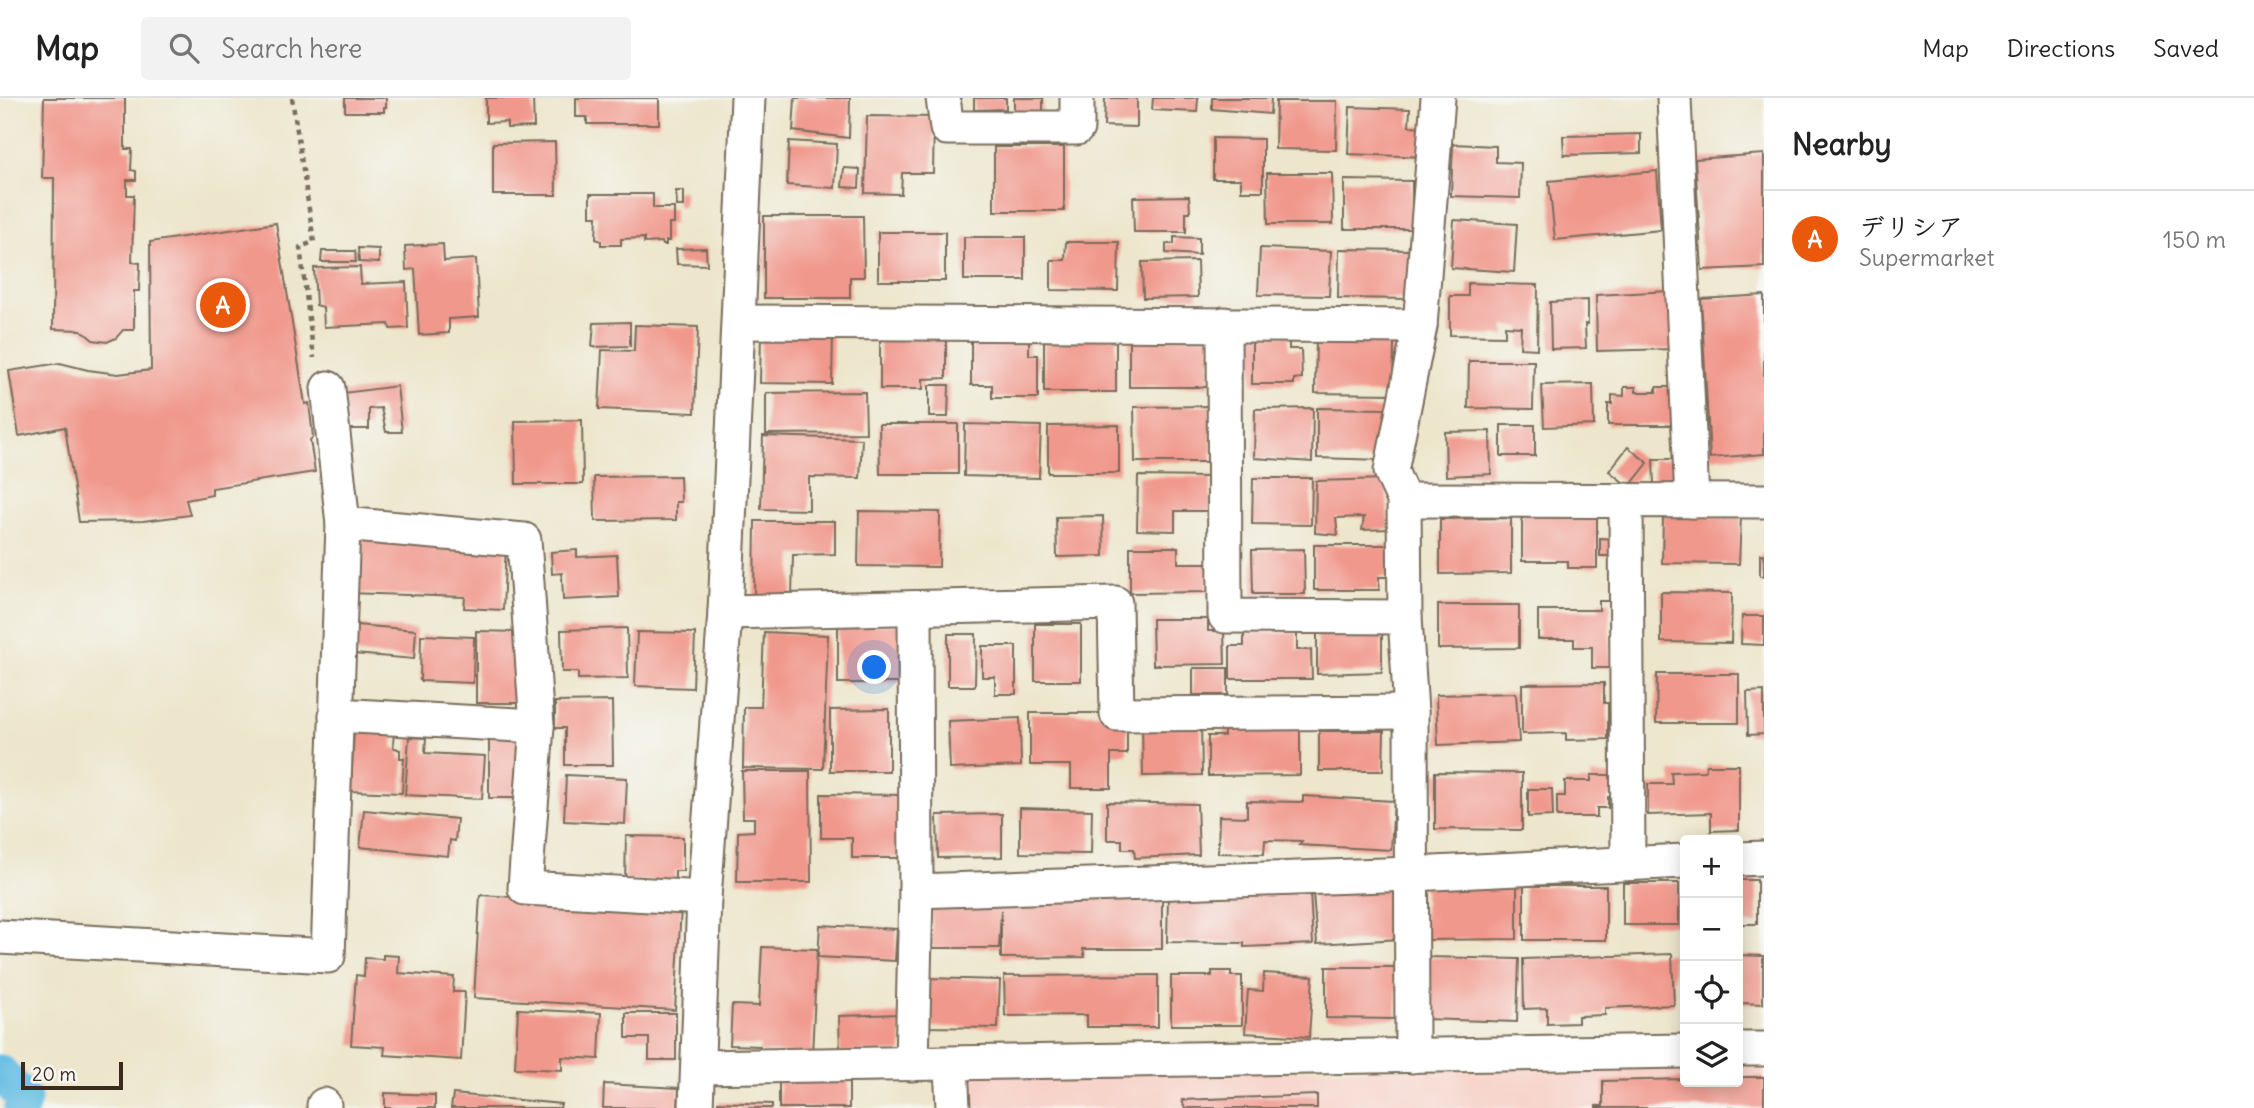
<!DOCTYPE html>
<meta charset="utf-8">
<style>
body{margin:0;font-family:Delius,"Klee One",sans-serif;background:#f2f2f2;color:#222}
.controls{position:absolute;right:21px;bottom:21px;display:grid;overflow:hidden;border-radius:7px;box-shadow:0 4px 18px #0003}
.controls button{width:63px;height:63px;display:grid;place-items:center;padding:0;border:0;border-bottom:2px solid #e0e0e0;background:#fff;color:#222;font:35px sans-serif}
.scale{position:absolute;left:21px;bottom:18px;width:102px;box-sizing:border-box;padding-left:7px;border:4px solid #3b2a1e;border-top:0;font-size:19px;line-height:24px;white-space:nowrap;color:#3b2a1e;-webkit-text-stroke:5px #f6f6f2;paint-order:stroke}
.you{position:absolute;left:875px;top:570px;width:24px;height:24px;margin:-18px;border:5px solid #fff;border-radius:50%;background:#1a73e8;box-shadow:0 0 0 10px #1a73e833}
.badge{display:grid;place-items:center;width:46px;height:46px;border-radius:50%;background:#ea580c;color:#fff;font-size:23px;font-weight:700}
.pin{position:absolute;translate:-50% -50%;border:4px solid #fff;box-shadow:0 2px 7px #0006}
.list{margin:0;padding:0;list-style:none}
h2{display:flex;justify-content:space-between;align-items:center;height:91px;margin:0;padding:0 28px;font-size:30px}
h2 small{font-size:23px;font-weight:400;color:#767676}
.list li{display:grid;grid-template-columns:46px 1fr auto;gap:21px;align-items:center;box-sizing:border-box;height:98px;padding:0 28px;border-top:2px solid #e0e0e0}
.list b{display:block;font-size:26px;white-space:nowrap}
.list p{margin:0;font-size:23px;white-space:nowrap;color:#767676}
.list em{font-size:23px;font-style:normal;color:#767676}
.icon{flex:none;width:38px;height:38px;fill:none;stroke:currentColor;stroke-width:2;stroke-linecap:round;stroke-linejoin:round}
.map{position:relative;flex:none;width:1764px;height:1010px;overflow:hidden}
header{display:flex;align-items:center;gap:42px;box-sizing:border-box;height:98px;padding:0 35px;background:#fff;border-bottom:2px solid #e0e0e0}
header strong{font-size:33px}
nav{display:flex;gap:38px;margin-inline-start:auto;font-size:24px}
.search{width:490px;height:63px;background:#f2f2f2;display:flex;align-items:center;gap:18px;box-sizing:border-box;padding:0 24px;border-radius:7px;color:#767676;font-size:26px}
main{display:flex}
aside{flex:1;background:#fff}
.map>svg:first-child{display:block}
.built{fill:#f7d1c7}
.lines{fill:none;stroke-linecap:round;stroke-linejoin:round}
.canal{stroke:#67bee4;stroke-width:35}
.building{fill:#f1988c}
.minor-casing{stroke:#796c5b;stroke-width:37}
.path{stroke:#796c5b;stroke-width:4.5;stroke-dasharray:5 5;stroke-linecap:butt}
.minor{stroke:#fff;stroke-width:33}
</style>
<header>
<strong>Map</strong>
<div class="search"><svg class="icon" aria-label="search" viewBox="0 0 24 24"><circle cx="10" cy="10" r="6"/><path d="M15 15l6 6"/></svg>Search here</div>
<nav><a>Map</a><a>Directions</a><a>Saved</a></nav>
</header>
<main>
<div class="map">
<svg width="1764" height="1010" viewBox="0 0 1764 1010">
<rect width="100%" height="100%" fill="#f6f6f2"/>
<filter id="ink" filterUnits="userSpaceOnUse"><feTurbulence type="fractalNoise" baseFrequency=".0143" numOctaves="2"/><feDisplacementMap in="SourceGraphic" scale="14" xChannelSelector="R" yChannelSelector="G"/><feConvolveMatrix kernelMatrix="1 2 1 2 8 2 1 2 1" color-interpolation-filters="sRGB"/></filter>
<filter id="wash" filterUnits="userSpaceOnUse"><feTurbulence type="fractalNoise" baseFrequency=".00686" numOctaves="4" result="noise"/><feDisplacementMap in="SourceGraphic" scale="28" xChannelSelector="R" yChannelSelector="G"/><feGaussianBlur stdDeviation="1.57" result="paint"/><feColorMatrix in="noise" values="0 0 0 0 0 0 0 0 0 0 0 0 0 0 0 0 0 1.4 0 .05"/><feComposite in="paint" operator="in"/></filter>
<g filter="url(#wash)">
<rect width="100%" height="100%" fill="#ede6cc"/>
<polygon class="built" points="1764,965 1764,1010 963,1010 962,977 1685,967 1685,984 1738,984 1738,966"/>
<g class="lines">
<polyline class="canal" points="0,974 24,1001 21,1010"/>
</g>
<g id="blocks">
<g class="building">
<polygon points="44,0 125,0 125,51 132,51 131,72 136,73 136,82 127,82 127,97 134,97 132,164 140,165 139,193 134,193 134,232 123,232 116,240 107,244 93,242 81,232 53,231 54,80 42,80"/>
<polygon points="345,0 386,0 386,9 384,9 384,14 345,14"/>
<polygon points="486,0 533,0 534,29 507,30 507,24 486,25"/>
<polygon points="576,0 659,0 659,26 587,26 587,19 576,19"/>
<polygon points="795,0 850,0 849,40 793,33"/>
<polygon points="974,0 1006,0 1006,11 974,12"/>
<rect x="1014" y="0" width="29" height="15"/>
<polygon points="1105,0 1137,0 1137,29 1104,28"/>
<polygon points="1153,0 1198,0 1197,14 1152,12"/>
<polygon points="1212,0 1271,0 1270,16 1212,11"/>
<polygon points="1276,3 1337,3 1336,52 1275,51"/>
<polygon points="1350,9 1410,11 1409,28 1428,29 1427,59 1348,56"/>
<polygon points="867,18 934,19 933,75 902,75 901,96 865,95"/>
<polygon points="1641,36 1641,55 1564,57 1563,38"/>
<polygon points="1213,40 1263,41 1263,93 1241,93 1241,81 1213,81"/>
<polygon points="789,43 837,46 835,90 787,87"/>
<polygon points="555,44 556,97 493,97 493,45"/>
<polygon points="1453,46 1496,48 1496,64 1521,65 1520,100 1451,98"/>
<rect x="994" y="49" width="70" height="64"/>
<polygon points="1764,56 1764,169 1702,172 1695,61"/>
<polygon points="844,70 860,71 859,90 842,89"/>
<polygon points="1657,73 1661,132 1555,142 1549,83"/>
<polygon points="1267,75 1332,75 1333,126 1268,126"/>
<polygon points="1344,82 1412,83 1412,131 1344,131"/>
<polygon points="676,93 684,93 684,108 677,108"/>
<polygon points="590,96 653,96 653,110 674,110 674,126 669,126 669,143 666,143 666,147 663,147 662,144 644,145 644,140 621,141 621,147 601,147 601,143 596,141 597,118 590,118"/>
<polygon points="1189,98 1190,114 1186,114 1186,134 1134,134 1133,99"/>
<polygon points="764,118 863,118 864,179 850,179 850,200 764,200"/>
<polygon points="1454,122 1517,126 1514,174 1451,170"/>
<polygon points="276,125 305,306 309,305 313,339 310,342 315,374 212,390 212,397 186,402 190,417 143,423 79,424 65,329 19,338 9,273 60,265 88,272 118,276 151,272 150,144"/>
<rect x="878" y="134" width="67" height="49"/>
<rect x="964" y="139" width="61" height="43"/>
<polygon points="1174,139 1199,140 1199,157 1166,155 1166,146 1174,146"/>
<polygon points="1066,144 1119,144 1118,193 1051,192 1051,162 1065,162"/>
<polygon points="443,146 444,163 476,161 479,219 449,221 449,235 419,237 415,171 406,172 405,148"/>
<polygon points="358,150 379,151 379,165 359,164"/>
<polygon points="706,150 707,167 677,166 676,151"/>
<polygon points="1260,150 1331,153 1329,198 1258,197"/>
<polygon points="1339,151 1413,152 1412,201 1338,200"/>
<polygon points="322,153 355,153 356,164 321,164"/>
<polygon points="1197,163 1198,199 1143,200 1142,164"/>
<polygon points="360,169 361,186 406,184 408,230 390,231 389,226 324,229 323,209 316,207 314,170"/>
<polygon points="1468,185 1538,187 1537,251 1520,250 1521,229 1505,228 1505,238 1450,237 1450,198 1468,198"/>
<polygon points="1670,193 1674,251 1597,253 1596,197"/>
<polygon points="1764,197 1764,356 1710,360 1701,201"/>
<polygon points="1588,202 1588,226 1585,226 1586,250 1551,251 1550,204"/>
<polygon points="630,224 630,248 592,249 594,225"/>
<polygon points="635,227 698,229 695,315 599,311 602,252 634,253"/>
<polygon points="761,234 833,235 832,286 760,285"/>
<polygon points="946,237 946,280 923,281 923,291 880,291 880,238"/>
<polygon points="1252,237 1289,237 1289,251 1301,251 1302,280 1294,281 1294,286 1252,286"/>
<polygon points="971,238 1029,238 1029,257 1038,257 1038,300 992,300 992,287 971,287"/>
<rect x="1044" y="239" width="72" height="55"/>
<rect x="1129" y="239" width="81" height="50"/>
<polygon points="1316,240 1394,242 1393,296 1315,295"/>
<polygon points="1469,263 1534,263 1533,311 1468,310"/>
<polygon points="1593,286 1594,327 1544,329 1542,287"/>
<polygon points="929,287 949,287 948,319 929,319"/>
<polygon points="397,288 402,334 386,334 381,310 369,311 369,331 347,331 343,295"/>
<polygon points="1624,289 1636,289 1636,294 1656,294 1656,289 1671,289 1677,327 1608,327 1608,306 1612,306 1612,297 1624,298"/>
<polygon points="865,294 866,335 766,336 766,295"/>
<polygon points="1211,308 1212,364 1135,364 1134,309"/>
<polygon points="1313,310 1312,364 1254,360 1255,311"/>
<polygon points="1317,310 1385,311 1384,362 1317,360"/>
<polygon points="582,322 583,386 516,386 515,323"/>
<polygon points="879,326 958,326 958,376 880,376"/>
<polygon points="965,326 1041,328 1039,380 964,378"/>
<polygon points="1119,327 1119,375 1048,375 1048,328"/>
<rect x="1501" y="327" width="34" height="31"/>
<polygon points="1490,333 1491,376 1446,378 1445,334"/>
<polygon points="763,338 862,341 860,380 809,379 809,412 761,411"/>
<polygon points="1628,349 1648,365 1629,389 1609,373"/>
<polygon points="1653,361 1678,361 1678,386 1654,387"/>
<polygon points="680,378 681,404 676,404 676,422 595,423 594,379"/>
<polygon points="1138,378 1211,379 1211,413 1175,413 1175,433 1137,432"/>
<polygon points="1253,380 1312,380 1311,427 1252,426"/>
<polygon points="1386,381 1389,431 1362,432 1364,419 1336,420 1338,437 1315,435 1316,383"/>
<polygon points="859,413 940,414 939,469 858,468"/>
<polygon points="1522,414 1597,414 1597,470 1568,470 1568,463 1522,463"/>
<polygon points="1103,418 1104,458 1057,459 1056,419"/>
<polygon points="1663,418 1741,419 1739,466 1662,465"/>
<polygon points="1511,420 1511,475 1440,476 1440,421"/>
<polygon points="755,423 835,423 835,456 793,457 792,500 754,499"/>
<polygon points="350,440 506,445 503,512 464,510 465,499 348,495"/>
<polygon points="1600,440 1616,441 1616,458 1600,458"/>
<polygon points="1314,447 1394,447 1394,479 1379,479 1379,492 1314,492"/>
<polygon points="1130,449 1178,449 1178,465 1208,465 1208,494 1130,495"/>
<polygon points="1304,451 1305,496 1253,496 1252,452"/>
<polygon points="577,452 577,459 617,457 619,499 563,502 562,475 552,476 551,454"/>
<rect x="1760" y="456" width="4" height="22"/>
<polygon points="1661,494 1732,495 1731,545 1661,544"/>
<polygon points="1599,503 1610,503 1610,570 1592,570 1592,549 1574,549 1574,541 1538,541 1538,512 1599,512"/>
<polygon points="1438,507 1519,507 1519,550 1438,551"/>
<polygon points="1742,518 1764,518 1764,547 1741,546"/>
<polygon points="1152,521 1208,521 1208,533 1224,533 1225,566 1153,567"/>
<rect x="1035" y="526" width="46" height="57"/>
<polygon points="356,527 416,532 414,561 354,556"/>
<rect x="838" y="527" width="66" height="58"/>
<polygon points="627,530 628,580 578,581 578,574 562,574 561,532"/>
<polygon points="476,533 520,534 519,605 476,605"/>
<polygon points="637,534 695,535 693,590 635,588"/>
<polygon points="764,534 828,537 823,671 743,670 744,609 761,609"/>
<polygon points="1244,535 1297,535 1297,552 1311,552 1312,581 1230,581 1230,548 1244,548"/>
<polygon points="1317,535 1382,535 1382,574 1317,576"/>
<polygon points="948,536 976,536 975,588 948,588"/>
<polygon points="421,537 474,539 473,585 420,583"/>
<polygon points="982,548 1016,548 1016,596 995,596 995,579 982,579"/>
<rect x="1193" y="570" width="35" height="27"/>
<polygon points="1657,576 1739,576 1739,625 1656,625"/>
<polygon points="1604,585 1604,605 1608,605 1608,641 1566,642 1566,635 1522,636 1522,586"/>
<polygon points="1764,593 1764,636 1748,637 1747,594"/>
<polygon points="1516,595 1519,644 1438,647 1436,597"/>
<polygon points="612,603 613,667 565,667 565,630 555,630 555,604"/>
<polygon points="889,611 889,673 830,673 830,612"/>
<polygon points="1030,615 1106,615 1127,624 1127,656 1111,656 1111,690 1071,690 1071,667 1030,667"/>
<polygon points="1020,620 1021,668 950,671 948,623"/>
<polygon points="1201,625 1202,677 1143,678 1142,626"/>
<polygon points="1224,627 1300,627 1300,677 1208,678 1208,638 1224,638"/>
<polygon points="354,630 394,631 393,649 400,652 400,660 404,660 402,695 351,693"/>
<polygon points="1319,633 1384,633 1383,673 1319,673"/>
<rect x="489" y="636" width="36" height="64"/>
<polygon points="409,639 426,640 425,655 485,658 482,701 405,697"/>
<polygon points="1707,667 1739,667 1739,732 1711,733 1711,715 1648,717 1648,686 1672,686 1671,674 1705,673"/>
<polygon points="742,673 810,673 811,784 737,784 738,734 754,733 754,720 743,720"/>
<polygon points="1435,674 1522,675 1522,732 1435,731"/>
<polygon points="566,677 627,680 625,726 564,723"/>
<polygon points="1591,677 1620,677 1620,699 1608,699 1608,710 1597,710 1597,719 1557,719 1557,698 1565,698 1565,683 1591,683"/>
<polygon points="1528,691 1552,691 1553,718 1528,719"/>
<polygon points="821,696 905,697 904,760 852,760 852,740 821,740"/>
<polygon points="1303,698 1394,703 1391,752 1299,747 1302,743 1265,742 1264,756 1218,755 1219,718 1247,719 1247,703 1303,704"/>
<polygon points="1107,704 1197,706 1199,757 1135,760 1134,751 1122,751 1122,742 1107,742"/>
<polygon points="1020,710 1092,712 1091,756 1020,755"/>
<polygon points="364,712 457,721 455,743 450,742 448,758 360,749"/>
<polygon points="1002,716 1002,759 938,760 937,717"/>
<polygon points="626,738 683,739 683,773 675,773 675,783 625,783"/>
<rect x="1738" y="782" width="19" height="44"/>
<rect x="1623" y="785" width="56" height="42"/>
<polygon points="1424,787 1517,787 1517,841 1424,842"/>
<rect x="1524" y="788" width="82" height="54"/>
<polygon points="1396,789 1400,841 1317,846 1313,794"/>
<polygon points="1310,794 1313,846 1244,849 1244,845 1167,844 1168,797"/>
<polygon points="480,797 681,809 675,912 474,900"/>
<polygon points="1162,799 1162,851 1083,851 1085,859 1001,860 1001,812 999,850 932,850 931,800"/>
<polygon points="820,827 897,831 895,863 818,859"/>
<polygon points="762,849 817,851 812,957 759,954 760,948 730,947 732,907 759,908"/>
<polygon points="1672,856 1674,907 1605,910 1605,917 1578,918 1578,925 1547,926 1547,910 1524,911 1523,861"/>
<polygon points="383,857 399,858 398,875 454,879 453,894 465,894 461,962 384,957 385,949 351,947 356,877 364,878 365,860 383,861"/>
<polygon points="1738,857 1763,858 1763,906 1738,905"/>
<polygon points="1426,859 1519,861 1517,924 1424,921"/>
<polygon points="1326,869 1397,869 1397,921 1326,920"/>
<polygon points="1212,873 1231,873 1231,878 1242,878 1242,927 1171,927 1171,878 1212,878"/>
<polygon points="1264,875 1313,878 1309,939 1245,935 1248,892 1263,893"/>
<polygon points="1158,877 1158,929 1087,929 1087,917 1005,918 1004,878"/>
<polygon points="927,880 1000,882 998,930 926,929"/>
<polygon points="518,911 601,915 599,961 562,959 562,972 515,970"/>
<polygon points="626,915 676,915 676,962 649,962 649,940 626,940"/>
<polygon points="901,916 902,954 840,955 839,918"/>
<polygon points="1738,979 1764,979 1764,1010 1596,1010 1596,1008 1603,1008 1603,983 1685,981 1685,984 1738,984"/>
<rect x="779" y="983" width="70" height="27"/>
<polygon points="604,986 679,990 678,1010 603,1010"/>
<polygon points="385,995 435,997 435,1010 385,1010"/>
<polygon points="453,996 561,1006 560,1010 451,1010"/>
<polygon points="1317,997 1317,1010 1185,1010 1182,1002"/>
<polygon points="718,1004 772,1006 772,1010 718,1010"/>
</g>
</g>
</g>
<g filter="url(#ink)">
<use href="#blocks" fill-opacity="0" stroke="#796c5b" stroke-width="2"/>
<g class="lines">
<g class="minor-casing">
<g id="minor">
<polyline points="943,0 947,30 1077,30 1077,0"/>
<polyline points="1674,0 1692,403"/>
<polyline points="739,224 1420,228"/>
<polyline points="1224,226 1225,518 1405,519"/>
<polyline points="1404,402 1764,403"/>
<polyline points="1626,402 1628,765"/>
<polyline points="343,426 524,442 537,628 525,790 704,800"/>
<polyline points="725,514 1115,505 1117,616 1411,614"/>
<polyline points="336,617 537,628"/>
<polyline points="1738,761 1764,760"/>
<polyline points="916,793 1412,776 1685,763"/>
<polyline points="0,839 328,858 343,426 328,290"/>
<polyline points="1738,951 1764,951"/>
<polyline points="1412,958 1411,614 1405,519 1404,402 1391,373 1420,228 1438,0"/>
<polyline points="912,966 916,793 915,510"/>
<polyline points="951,966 953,1010"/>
<polyline points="698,969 1685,953"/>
<polyline points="324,1010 324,1007"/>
<polyline points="696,1010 704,800 725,514 748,0"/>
</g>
</g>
<polyline class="path" points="292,0 314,144 300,149 314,260"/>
<use href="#minor" class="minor"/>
</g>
</g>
</svg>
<div class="controls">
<button>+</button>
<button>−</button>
<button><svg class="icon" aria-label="locate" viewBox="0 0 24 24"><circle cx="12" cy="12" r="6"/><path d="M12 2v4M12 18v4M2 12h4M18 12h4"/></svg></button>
<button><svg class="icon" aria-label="layers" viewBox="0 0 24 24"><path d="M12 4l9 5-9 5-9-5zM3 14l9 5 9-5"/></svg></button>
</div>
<div class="scale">20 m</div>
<div class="you"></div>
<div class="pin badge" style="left:223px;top:207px">A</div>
</div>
<aside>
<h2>Nearby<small></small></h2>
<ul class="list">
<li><span class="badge">A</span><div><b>デリシア</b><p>Supermarket</p></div><em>150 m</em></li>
</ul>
</aside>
</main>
